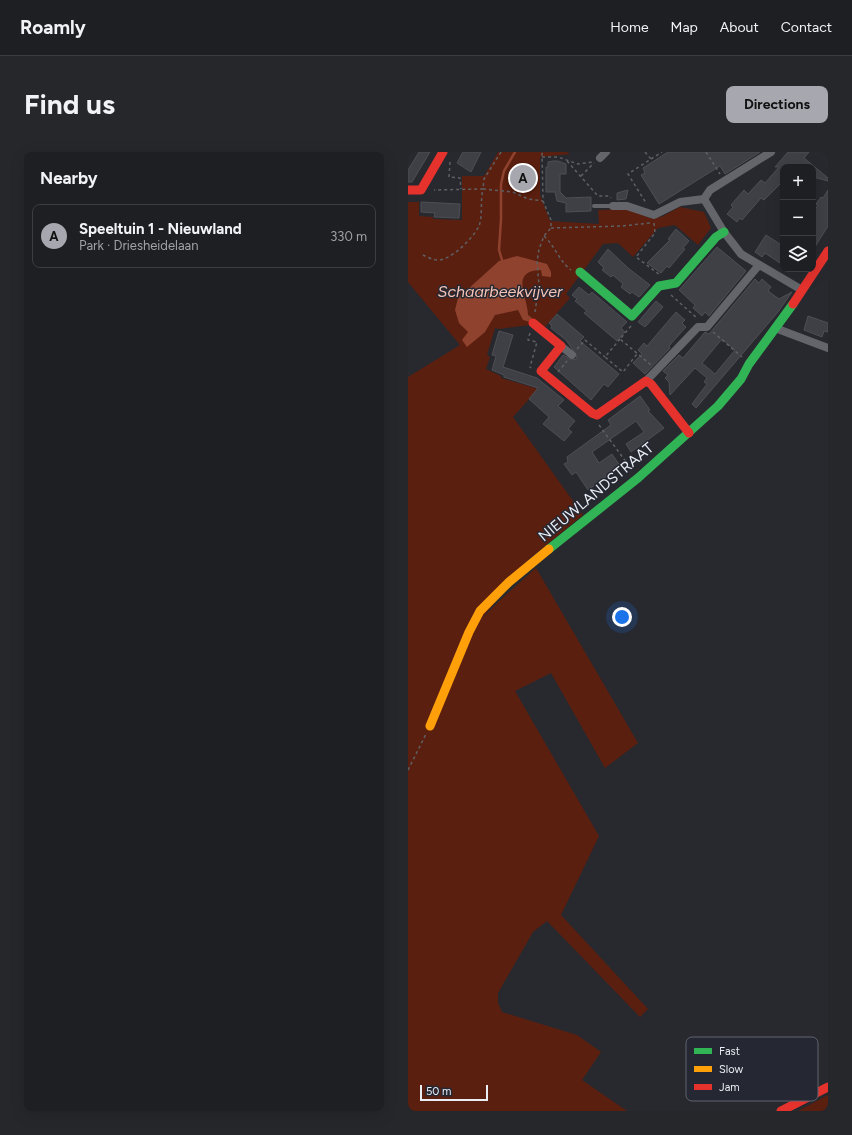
<!DOCTYPE html>
<meta charset="utf-8">
<style>
body{margin:0;font-family:Figtree,sans-serif;background:#26272b;color:#f1f3f6}
.controls{position:absolute;right:12px;top:12px;display:grid;overflow:hidden;border-radius:8px;box-shadow:0 4px 16px #0002}
.controls button{width:36px;height:36px;display:grid;place-items:center;padding:0;border:0;border-bottom:1px solid #3c3d41;background:#1e1f23;color:#f1f3f6;font:20px sans-serif}
.scale{position:absolute;left:12px;bottom:10px;width:68px;box-sizing:border-box;padding-left:4px;border:2px solid #ebedf4;border-top:0;font-size:11px;line-height:14px;white-space:nowrap;color:#ebedf4;-webkit-text-stroke:3px #252832;paint-order:stroke}
.you{position:absolute;left:214px;top:465px;width:14px;height:14px;margin:-10px;border:3px solid #fff;border-radius:50%;background:#1a73e8;box-shadow:0 0 0 6px #1a73e833}
.badge{display:grid;place-items:center;width:26px;height:26px;border-radius:50%;background:#a7a8af;color:#111;font-size:13px;font-weight:700}
.pin{position:absolute;translate:-50% -50%;border:2px solid #fff;box-shadow:0 1px 4px #0006}
.list{margin:0;padding:0;list-style:none}
h2{display:flex;justify-content:space-between;align-items:center;height:52px;margin:0;padding:0 16px;font-size:17px}
h2 small{font-size:13px;font-weight:400;color:#a1a2a6}
.list li{display:grid;grid-template-columns:26px 1fr auto;gap:12px;align-items:center;box-sizing:border-box;height:64px;margin:0 8px 8px;padding:0 8px;border:1px solid #3c3d41;border-radius:8px}
.list b{display:block;font-size:15px;white-space:nowrap}
.list p{margin:0;font-size:13px;white-space:nowrap;color:#a1a2a6}
.list em{font-size:13px;font-style:normal;color:#a1a2a6}
.icon{flex:none;width:22px;height:22px;fill:none;stroke:currentColor;stroke-width:2;stroke-linecap:round;stroke-linejoin:round}
.map{position:relative;flex:none;width:420px;height:959px;overflow:hidden;border-radius:8px}
header{display:flex;align-items:center;gap:24px;box-sizing:border-box;height:56px;padding:0 20px;background:#1e1f23;border-bottom:1px solid #3c3d41}
header strong{font-size:19px}
nav{display:flex;gap:22px;margin-inline-start:auto;font-size:14px}
.intro{display:flex;align-items:center;justify-content:space-between;box-sizing:border-box;height:96px;padding:0 24px}
h1{margin:0;font-size:28px}
.button{padding:10px 18px;border-radius:8px;background:#a7a8af;color:#111;font-size:14px;font-weight:700}
main{display:flex;gap:24px;padding:0 24px}
aside{flex:1;background:#1e1f23;border-radius:8px;box-shadow:0 4px 16px #0002}
.map>svg:first-child{display:block}
.green{fill:#5b1f0f}
.water{fill:#8f422e}
.lines{fill:none;stroke-linecap:round;stroke-linejoin:round}
.stream{stroke:#8f422e;stroke-width:2.5}
.building{fill:#3f4045;stroke:#4e4f54;fill-rule:evenodd}
.path{stroke:#5f6064;stroke-width:1.5;stroke-dasharray:3 3;stroke-linecap:butt}
.lane{stroke:#64656a;stroke-width:4}
.street{stroke:#64656a;stroke-width:8}
.fast{stroke:#30b455;stroke-width:9}
.slow{stroke:#ff9f0a;stroke-width:9}
.jam{stroke:#e5322d;stroke-width:9}
.labels{text-anchor:middle;dominant-baseline:central;stroke-width:3;stroke-linejoin:round;paint-order:stroke}
.street-label{font-size:15px;fill:#ebedf4;stroke:#252832}
.water-label{font-size:16px;font-style:italic;fill:#f6c5b7;stroke:#252832}
.key{fill:#252832;stroke:#60636c;stroke-width:1}
.key-label{font-size:11px;fill:#ebedf4}
</style>
<header>
<strong>Roamly</strong>
<nav><a>Home</a><a>Map</a><a>About</a><a>Contact</a></nav>
</header>
<div class="intro"><h1>Find us</h1><a class="button">Directions</a></div>
<main>
<aside>
<h2>Nearby<small></small></h2>
<ul class="list">
<li><span class="badge">A</span><div><b>Speeltuin 1 - Nieuwland</b><p>Park · Driesheidelaan</p></div><em>330 m</em></li>
</ul>
</aside>
<div class="map">
<svg width="420" height="959" viewBox="0 0 420 959">
<rect width="100%" height="100%" fill="#28292f"/>
<g class="green">
<polygon points="90,0 159,0 162,2 132,5 132,43 142,69 191,72 190,58 220,57 242,66 253,65 272,55 296,60 303,76 290,93 267,73 250,76 225,105 210,91 195,92 158,142 162,146 136,176 122,173 91,177 87,176 79,203 82,205 78,217 93,224 93,226 130,237 105,265 175,363 121,407 73,468 91,449 128,416 230,591 197,616 143,521 107,539 191,684 153,763 240,857 232,865 139,769 125,780 90,841 90,851 94,860 169,883 193,900 174,928 219,959 0,959 0,225 52,193 0,130 0,50 11,50 11,64 25,65 25,67 54,68 54,24 76,24"/>
<polygon points="420,943 420,959 390,959"/>
</g>
<path class="water" d="M 109,104 L 139,112 L 143,120 L 143,125 L 134,124 L 133,118 C 101,119 120,145 120,163 L 124,166 L 122,170 L 115,168 L 110,158 L 87,163 L 77,180 L 59,195 L 54,188 L 60,180 L 51,171 L 47,158 L 50,146 L 91,109 Z"/>
<g class="lines">
<polyline class="stream" points="94,108 91,98 93,67 93,32 96,19 107,0"/>
</g>
<g class="building">
<polygon points="11,0 22,0 4,30 0,30 0,18"/>
<polygon points="55,0 73,0 63,20 49,11"/>
<polygon points="260,0 352,0 317,22 312,14 251,52 233,23 237,21 235,16"/>
<polygon points="380,0 401,0 396,6 420,26 420,29 405,25 405,15 375,15 375,29 356,48 353,46 334,68 332,66 329,70 319,62 325,55 323,53 336,38 340,42 353,28 357,31 371,15 367,15"/>
<polygon points="145,9 150,9 158,12 158,22 152,22 152,40 158,46 183,45 183,59 158,60 158,51 149,49 147,40 138,40 138,15 140,15 140,10"/>
<polygon points="220,38 218,47 209,48 209,41"/>
<polygon points="420,38 420,74 405,98 405,61 410,53 408,52 413,45 415,46"/>
<polygon points="13,50 52,52 51,66 26,65 27,61 13,60"/>
<polygon points="268,77 281,89 275,96 277,97 261,116 259,114 253,121 239,111 262,88 260,87"/>
<polygon points="358,83 375,94 375,106 372,111 357,101 354,105 347,100"/>
<polygon points="309,95 338,119 301,164 297,160 294,164 285,156 287,153 271,138"/>
<polygon points="200,97 220,116 242,133 231,145 224,140 222,142 213,135 215,132 205,123 203,125 194,118 196,116 190,110"/>
<path d="M 347,127 L 351,131 L 354,127 L 363,135 L 360,139 L 371,147 L 384,140 L 370,160 L 288,256 L 284,252 L 299,232 L 296,230 L 299,226 L 287,216 L 262,243 L 261,230 L 257,226 L 260,223 L 255,219 L 271,203 L 275,206 L 297,180 L 301,182 ZM 314,187 L 327,198 L 307,222 L 294,211 Z"/>
<polygon points="171,135 181,143 184,140 219,170 213,176 217,180 209,189 176,161 179,159 167,149 169,147 164,143"/>
<polygon points="248,149 255,155 237,175 230,170"/>
<polygon points="268,160 277,168 274,171 278,175 261,194 262,196 237,222 225,211 234,202 230,198 236,191 239,194"/>
<polygon points="149,162 176,185 172,189 211,222 200,235 196,232 183,248 146,215 155,203 164,208 168,207 169,204 158,188 143,176 144,174 141,171"/>
<polygon points="400,164 420,171 420,180 416,179 414,185 396,178"/>
<polygon points="91,179 105,183 95,215 129,226 156,248 150,254 167,269 160,277 164,280 156,289 135,272 141,265 121,247 130,236 96,225 96,223 84,218 88,204 84,203"/>
<polygon points="232,244 242,258 240,259 256,276 223,300 218,292 236,280 228,269 184,300 191,311 204,302 212,314 180,338 168,320 164,323 156,312 160,310 159,305 203,273 200,268"/>
</g>
<g class="lines">
<g class="path">
<polyline points="93,0 76,27 75,37 105,40 120,47 135,49"/>
<polyline points="237,0 243,7 220,22 238,51"/>
<polyline points="298,0 312,22"/>
<polyline points="134,5 150,5 170,12 185,10"/>
<polyline points="243,7 254,0"/>
<polyline points="159,9 190,44 201,44 203,46"/>
<polyline points="42,10 41,25 52,26 53,37"/>
<polyline points="173,24 186,11"/>
<polyline points="246,71 247,81 228,105 252,123"/>
<polyline points="143,76 214,74 242,71"/>
<path d="M 136,84 C 147,94 151,109 163,118"/>
<path d="M 15,103 C 19,105 25,108 29,108 C 43,109 66,85 71,74 C 75,63 72,49 75,37 L 26,38"/>
<polyline points="263,143 290,167"/>
<polyline points="127,160 131,133 129,110 131,97 136,84 143,76 143,68 135,49 134,0"/>
<polyline points="223,174 212,187 243,213"/>
<polyline points="305,180 334,205"/>
<polyline points="122,181 120,188 129,190 122,215 123,216"/>
<polyline points="212,187 197,205 215,220 229,202"/>
<polyline points="169,197 177,188 197,205"/>
<polyline points="150,220 159,209"/>
<polyline points="191,273 224,318"/>
<polyline points="0,618 18,582"/>
</g>
<polyline class="lane" points="186,54 205,54"/>
<g class="street">
<polyline points="192,6 198,0"/>
<polyline points="296,47 316,80 333,102 394,138"/>
<polyline points="205,54 219,54 246,63 272,50 296,47 302,38 363,0"/>
<polyline points="367,176 420,196"/>
<polyline points="153,194 164,203"/>
<polyline points="238,229 290,175 299,175 351,113"/>
</g>
<g class="fast">
<polyline points="172,120 224,164 251,134 268,131 308,85 316,80"/>
<polyline points="141,397 230,326 310,254 333,227 341,212 385,152"/>
</g>
<polyline class="slow" points="22,574 61,480 72,459 101,430 141,397"/>
<g class="jam">
<polyline points="0,38 13,38 35,0"/>
<polyline points="385,152 420,99"/>
<polyline points="125,171 153,194 133,219 184,261 189,263 238,229 243,232 281,281"/>
<polyline points="373,959 420,935"/>
</g>
</g>
<g class="labels">
<g class="street-label">
<text transform="translate(188 340) rotate(-40)">NIEUWLANDSTRAAT</text>
</g>
<g class="water-label">
<text x="92" y="139">Schaarbeekvijver</text>
</g>
</g>
<rect x="278" y="885" width="132" height="64" rx="6" class="key"/>
<rect x="286" y="896" width="18" height="6" fill="#30b455"/>
<rect x="286" y="914" width="18" height="6" fill="#ff9f0a"/>
<rect x="286" y="932" width="18" height="6" fill="#e5322d"/>
<g class="key-label">
<text x="311" y="903">Fast</text>
<text x="311" y="921">Slow</text>
<text x="311" y="939">Jam</text>
</g>
</svg>
<div class="controls">
<button>+</button>
<button>−</button>
<button><svg class="icon" aria-label="layers" viewBox="0 0 24 24"><path d="M12 4l9 5-9 5-9-5zM3 14l9 5 9-5"/></svg></button>
</div>
<div class="scale">50 m</div>
<div class="you"></div>
<div class="pin badge" style="left:115px;top:26px">A</div>
</div>
</main>
